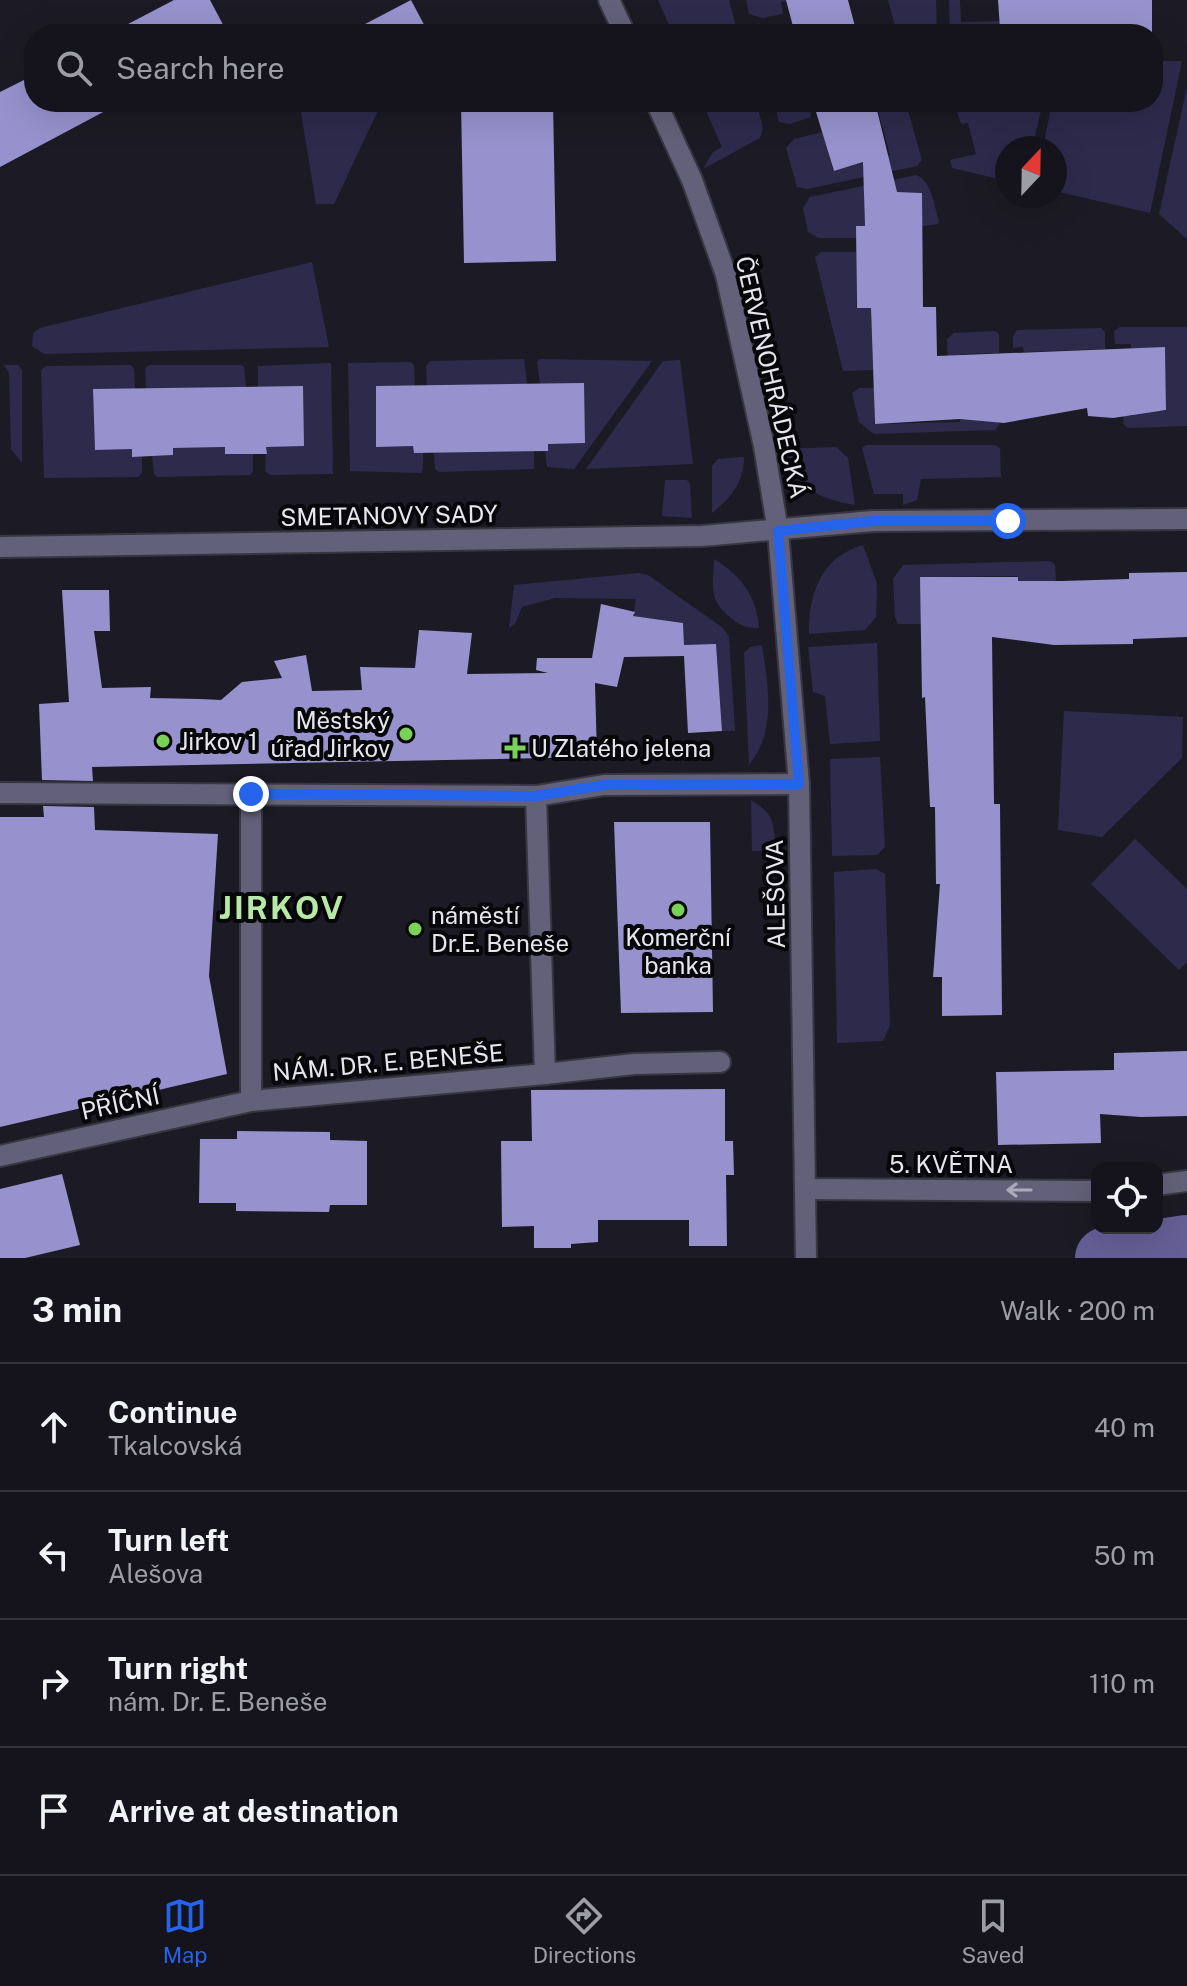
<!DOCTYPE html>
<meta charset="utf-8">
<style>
body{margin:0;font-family:"Public Sans",sans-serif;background:#1e1d25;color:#f1f3f6}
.controls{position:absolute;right:24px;bottom:24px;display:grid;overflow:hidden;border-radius:16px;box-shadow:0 8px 32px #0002}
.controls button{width:72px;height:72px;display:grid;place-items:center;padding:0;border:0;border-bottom:2px solid #34333b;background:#15141c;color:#f1f3f6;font:40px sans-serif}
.compass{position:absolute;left:995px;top:136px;width:72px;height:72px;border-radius:50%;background:#15141c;box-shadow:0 8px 32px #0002;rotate:22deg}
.stop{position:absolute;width:24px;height:24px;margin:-18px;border:6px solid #2563eb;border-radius:50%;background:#fff}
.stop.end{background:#2563eb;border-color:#fff;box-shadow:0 2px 8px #0008}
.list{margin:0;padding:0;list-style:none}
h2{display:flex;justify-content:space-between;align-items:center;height:104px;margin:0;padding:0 32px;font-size:34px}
h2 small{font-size:26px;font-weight:400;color:#9d9ea3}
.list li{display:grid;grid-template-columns:52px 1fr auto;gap:24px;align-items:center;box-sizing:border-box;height:128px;padding:0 32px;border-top:2px solid #34333b}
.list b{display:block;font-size:30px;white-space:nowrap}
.list p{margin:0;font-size:26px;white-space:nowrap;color:#9d9ea3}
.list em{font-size:26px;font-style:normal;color:#9d9ea3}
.icon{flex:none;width:44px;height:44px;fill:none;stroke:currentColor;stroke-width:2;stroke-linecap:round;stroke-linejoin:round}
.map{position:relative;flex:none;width:1187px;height:1258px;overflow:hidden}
.search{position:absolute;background:#15141c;box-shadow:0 8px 32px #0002;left:24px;right:24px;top:24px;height:88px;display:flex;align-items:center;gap:20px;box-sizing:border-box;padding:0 28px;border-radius:32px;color:#9d9ea3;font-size:30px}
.sheet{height:616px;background:#15141c}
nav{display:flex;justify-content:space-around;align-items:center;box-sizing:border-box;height:112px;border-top:2px solid #34333b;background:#15141c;font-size:22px;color:#9d9ea3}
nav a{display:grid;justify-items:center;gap:4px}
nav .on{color:#2563eb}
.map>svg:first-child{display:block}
.green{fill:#2e2a4c}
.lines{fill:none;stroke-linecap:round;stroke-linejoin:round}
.river{stroke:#655f96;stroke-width:62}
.building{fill:#9792cd}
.minor-casing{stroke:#383741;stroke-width:24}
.minor{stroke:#626179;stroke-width:20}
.oneway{stroke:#abaab9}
.route{stroke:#2563eb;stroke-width:10}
.poi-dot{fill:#7ad157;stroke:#07070a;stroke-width:3}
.labels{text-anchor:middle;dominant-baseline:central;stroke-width:8;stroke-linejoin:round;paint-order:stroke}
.street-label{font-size:24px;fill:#e6e6ed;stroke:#07070a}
.poi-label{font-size:24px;fill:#e6e6ed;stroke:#07070a;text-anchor:start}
.district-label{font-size:32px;font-weight:bold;letter-spacing:2px;fill:#b8e8a8;stroke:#07070a}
</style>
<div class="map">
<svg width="1187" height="1258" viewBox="0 0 1187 1258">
<rect width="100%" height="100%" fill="#1c1b25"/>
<g class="green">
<polygon points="658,0 729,0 738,34 673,34"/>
<polygon points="746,0 786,0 786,1 781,2 783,14 762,18 749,14"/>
<polygon points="888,0 936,0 937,34 897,34"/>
<polygon points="949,0 960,0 961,22 1000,21 1000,28 1107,26 1107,31 1118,30 1119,34 950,34"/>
<polygon points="1153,61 1182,61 1150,213 1055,191 1055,148 1043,148 1052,102 1153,102"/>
<polygon points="1187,87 1187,239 1159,214"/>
<polygon points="310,102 382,102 334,204 316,204 301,113 304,104"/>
<polygon points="702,102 756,102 763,128 760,138 703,169 713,152 722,147"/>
<polygon points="774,102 813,102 815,110 810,111 811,117 790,124 779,122"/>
<polygon points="895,102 906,104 922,160 917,166 807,189 797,187 786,148 794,139 823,132 833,171 890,155 878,111 881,110 880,107"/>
<polygon points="954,102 1043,102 1032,148 1007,148 1007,181 952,168 950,160 976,154 968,123 961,124"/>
<path d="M 916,175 C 932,181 934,206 939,221 L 938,224 L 922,226 L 922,193 L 864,191 L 865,226 L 856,226 L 856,238 L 818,238 L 808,232 L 803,208 L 810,197 Z"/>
<polygon points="821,252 856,252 856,307 871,308 873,370 843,371 815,257"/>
<polygon points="312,262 329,347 44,354 32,346 33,333 40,328"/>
<polygon points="1120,327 1187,327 1187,426 1128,428 1123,424 1124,414 1133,416 1133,411 1166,411 1165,348 1131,348 1131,344 1115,344 1114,331"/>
<polygon points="1101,328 1105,332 1105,349 1024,352 1023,347 1013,348 1013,336 1017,330"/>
<polygon points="995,331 999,334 999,353 961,354 959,363 948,363 947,339 954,333"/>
<polygon points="524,359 527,384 427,386 426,366 430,361"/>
<polygon points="540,359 652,361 574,469 547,467 545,450 548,450 548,444 537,362"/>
<polygon points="680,360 693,464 586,469 663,361"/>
<polygon points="411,362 414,365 415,386 376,387 376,446 413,446 414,453 423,453 423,469 421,473 350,471 348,363"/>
<polygon points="331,363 333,474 270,475 265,471 266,447 258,387 258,366"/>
<polygon points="4,365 18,365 22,370 22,463 11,449 9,373"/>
<polygon points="131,365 134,369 135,389 93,390 95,449 132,449 132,456 142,457 142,473 138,477 44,478 41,370 46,366"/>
<polygon points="149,365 241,365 244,367 246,387 146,389 145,368"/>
<polygon points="859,388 874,388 874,424 960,422 960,410 999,417 999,425 995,430 874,434 859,422 852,393"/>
<polygon points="866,445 995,445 1000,448 1001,477 921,479 917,500 903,505 903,494 874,494 862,448"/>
<polygon points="225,447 226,454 253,454 253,471 250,475 157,477 154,474 152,456 173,455 173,448"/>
<path d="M 836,447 L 848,458 L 855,505 C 816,499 798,487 783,449 Z"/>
<polygon points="534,451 534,469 439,472 435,469 434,452"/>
<path d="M 744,457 C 744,482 731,498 712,513 L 712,466 L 718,459 Z"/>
<polygon points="665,480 687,480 690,484 692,518 662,516"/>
<path d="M 863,545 L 877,584 L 876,617 L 865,630 L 809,634 C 808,594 821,557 863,545 Z"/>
<path d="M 714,559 C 741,575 757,597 759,628 C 748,628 744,627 735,621 C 708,602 713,589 714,559 Z"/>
<polygon points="1050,561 1055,565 1056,581 1018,581 1017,576 921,577 921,624 898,624 895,617 893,579 903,565"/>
<polygon points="639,573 648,575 723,628 729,637 735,731 722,731 716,645 684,645 683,623 633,616 636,599 555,598 522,607 515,624 509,628 514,585"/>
<polygon points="877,643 880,741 830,744 825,696 813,692 808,647"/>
<path d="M 762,645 C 768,687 777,730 749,765 L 744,653 L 750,647 Z"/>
<polygon points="1064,711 1183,717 1182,758 1102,837 1058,830"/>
<polygon points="880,757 885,847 877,855 832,856 830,759"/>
<path d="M 751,800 C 775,815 773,822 776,850 L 752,851 Z"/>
<polygon points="1135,839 1187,889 1187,962 1179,970 1091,884"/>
<polygon points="876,869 885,874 890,1025 883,1041 837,1043 834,872"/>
</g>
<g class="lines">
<polyline class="river" points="1106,1258 1187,1246"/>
</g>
<g class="building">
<polygon points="174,0 210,0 228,34 109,34"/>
<polygon points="411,0 429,34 346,34"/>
<polygon points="786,0 848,0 857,34 795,34"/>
<polygon points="998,0 1152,0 1152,32 1106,30 1107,26 1000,28"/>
<polygon points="34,75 34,102 122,102 0,167 0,92"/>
<polygon points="461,102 553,102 556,261 464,263"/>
<polygon points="813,102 875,102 897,192 922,193 923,307 936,307 937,356 1165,347 1166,410 1113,418 1088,416 1087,408 1004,423 960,419 875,424 871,308 857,308 856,226 865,226 863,162 834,171"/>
<polygon points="584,383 585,443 548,444 548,451 414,453 413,446 376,447 376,386"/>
<polygon points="303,386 304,446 266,447 267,454 225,454 225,447 173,448 173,455 132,457 132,449 95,450 93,389"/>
<polygon points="1187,572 1187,637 1133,639 1133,644 1054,645 992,637 994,804 1000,804 1002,1015 942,1016 942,977 933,977 940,884 936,884 935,807 930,807 925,697 922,698 920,577 1018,577 1018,581 1062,581 1129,579 1129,573"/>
<polygon points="62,590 109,590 110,631 94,631 102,688 151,687 150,698 200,699 221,700 242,682 282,678 274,661 306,655 312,691 362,690 360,667 415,668 419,630 472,633 467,674 548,673 536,670 537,658 592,658 601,604 635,612 633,616 683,623 684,645 716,644 722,731 688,733 684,656 624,657 617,687 595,683 597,757 92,767 93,781 42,780 39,704 69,702"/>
<polygon points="43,806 94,807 95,830 218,834 209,976 227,1074 0,1127 0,817 44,817"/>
<polygon points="614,822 710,822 713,1012 621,1013"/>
<polygon points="1187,1051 1187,1116 1141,1117 1100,1114 1101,1143 998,1145 996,1072 1114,1070 1114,1053"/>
<polygon points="725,1089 725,1141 733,1141 734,1175 726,1175 727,1246 689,1246 689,1220 598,1220 598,1242 571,1244 571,1248 534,1248 534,1226 502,1227 501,1141 532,1141 531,1090"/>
<polygon points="237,1131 330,1132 330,1140 367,1141 367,1205 330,1205 329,1212 236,1211 236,1203 199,1203 200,1139 237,1139"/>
<polygon points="62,1174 80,1245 25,1258 0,1258 0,1189"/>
</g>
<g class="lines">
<g class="minor-casing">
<g id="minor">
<polyline points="609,0 625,34"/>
<polyline points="656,102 692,180 726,275 764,446 778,531 799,784 806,1258"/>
<polyline points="0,547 702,536 873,521 1187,519"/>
<polyline points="0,793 536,796 604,785 799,784"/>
<polyline points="545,1074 634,1064 720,1062"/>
<polyline points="251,1101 251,794"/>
<polyline points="0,1156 251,1101 545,1074 536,796"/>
<polyline points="1157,1185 1187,1181"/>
<polyline points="806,1189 1097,1191"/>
</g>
</g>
<use href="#minor" class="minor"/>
</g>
<defs><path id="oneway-shaft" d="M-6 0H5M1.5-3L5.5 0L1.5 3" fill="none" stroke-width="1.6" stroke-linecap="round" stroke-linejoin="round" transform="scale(2)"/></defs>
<use class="oneway" href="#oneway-shaft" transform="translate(1019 1190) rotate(-180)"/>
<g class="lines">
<polyline class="route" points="251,794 536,796 604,785 799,784 778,531 873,521 1008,521"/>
</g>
<g class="poi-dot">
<circle cx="406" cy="734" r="8"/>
<circle cx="163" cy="741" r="8"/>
<path d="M511 736h8v8h8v8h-8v8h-8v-8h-8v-8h8z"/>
<circle cx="678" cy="910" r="8"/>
<circle cx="415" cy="929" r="8"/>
</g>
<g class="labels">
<g class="street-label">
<text transform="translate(772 377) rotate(77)">ČERVENOHRÁDECKÁ</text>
<text transform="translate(389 515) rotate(-1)">SMETANOVY SADY</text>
<text transform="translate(775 894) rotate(-91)">ALEŠOVA</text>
<text transform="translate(388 1062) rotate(-5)">NÁM. DR. E. BENEŠE</text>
<text transform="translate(120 1103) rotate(-12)">PŘÍČNÍ</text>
<text x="951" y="1164">5. KVĚTNA</text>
</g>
<g class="poi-label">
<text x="390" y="720" text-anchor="end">Městský<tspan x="390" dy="28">úřad Jirkov</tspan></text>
<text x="179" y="741">Jirkov 1</text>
<text x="531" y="748">U Zlatého jelena</text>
<text x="431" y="915">náměstí<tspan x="431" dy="28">Dr.E. Beneše</tspan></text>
<text x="678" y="937" text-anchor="middle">Komerční<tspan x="678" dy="28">banka</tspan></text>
</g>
<g class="district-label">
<text x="282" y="907">JIRKOV</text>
</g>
</g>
</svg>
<div class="controls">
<button><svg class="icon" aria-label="locate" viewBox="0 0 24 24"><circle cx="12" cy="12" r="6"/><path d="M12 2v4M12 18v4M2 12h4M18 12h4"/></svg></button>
</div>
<svg class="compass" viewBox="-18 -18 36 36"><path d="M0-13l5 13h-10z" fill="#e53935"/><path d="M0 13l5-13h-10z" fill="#9d9ea3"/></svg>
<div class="stop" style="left:1008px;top:521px"></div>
<div class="stop end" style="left:251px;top:794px"></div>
<div class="search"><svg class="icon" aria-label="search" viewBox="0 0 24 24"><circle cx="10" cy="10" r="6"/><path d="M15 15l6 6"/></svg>Search here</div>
</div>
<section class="sheet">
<h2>3 min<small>Walk · 200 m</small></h2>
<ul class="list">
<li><svg class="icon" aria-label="ahead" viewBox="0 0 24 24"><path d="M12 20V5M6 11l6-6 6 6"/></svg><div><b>Continue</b><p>Tkalcovská</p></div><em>40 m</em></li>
<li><svg class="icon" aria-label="left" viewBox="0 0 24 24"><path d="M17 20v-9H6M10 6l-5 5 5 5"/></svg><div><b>Turn left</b><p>Alešova</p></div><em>50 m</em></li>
<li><svg class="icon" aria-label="right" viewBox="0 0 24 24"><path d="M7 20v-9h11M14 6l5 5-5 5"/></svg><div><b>Turn right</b><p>nám. Dr. E. Beneše</p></div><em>110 m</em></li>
<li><svg class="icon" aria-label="arrive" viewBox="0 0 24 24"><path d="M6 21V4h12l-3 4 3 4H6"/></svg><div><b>Arrive at destination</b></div></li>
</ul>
</section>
<nav>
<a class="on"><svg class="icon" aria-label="map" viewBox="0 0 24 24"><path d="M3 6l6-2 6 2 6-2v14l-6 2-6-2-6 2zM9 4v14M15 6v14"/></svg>Map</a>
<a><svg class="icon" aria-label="directions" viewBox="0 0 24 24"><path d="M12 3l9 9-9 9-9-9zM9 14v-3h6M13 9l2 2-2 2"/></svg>Directions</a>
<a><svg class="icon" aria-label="saved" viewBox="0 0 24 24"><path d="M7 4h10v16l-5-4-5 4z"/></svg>Saved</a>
</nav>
